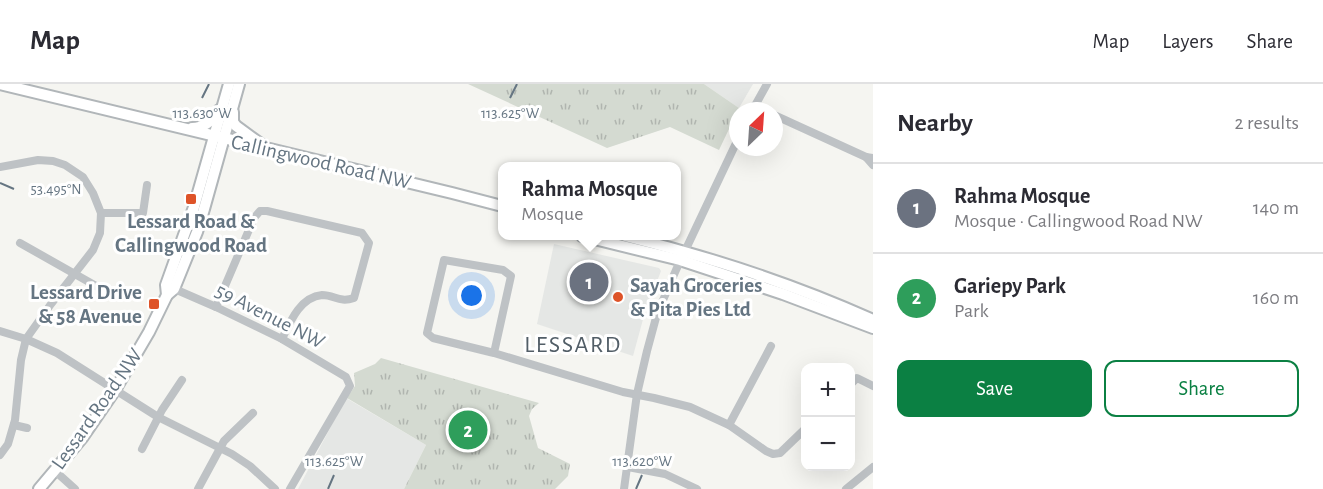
<!DOCTYPE html>
<meta charset="utf-8">
<style>
body{margin:0;font-family:"Alegreya Sans",sans-serif;background:#f7f7f7;color:#2b2b33}
.controls{position:absolute;right:18px;bottom:18px;display:grid;overflow:hidden;border-radius:12px;box-shadow:0 6px 24px #0002}
.controls button{width:54px;height:54px;display:grid;place-items:center;padding:0;border:0;border-bottom:2px solid #e1e1e2;background:#fff;color:#2b2b33;font:30px sans-serif}
.compass{position:absolute;left:729px;top:18px;width:54px;height:54px;border-radius:50%;background:#fff;box-shadow:0 6px 24px #0002;rotate:25deg}
.you{position:absolute;left:472px;top:212px;width:21px;height:21px;margin:-15px;border:4px solid #fff;border-radius:50%;background:#1a73e8;box-shadow:0 0 0 9px #1a73e833}
.badge{display:grid;place-items:center;width:39px;height:39px;border-radius:50%;background:#0b8043;color:#fff;font-size:20px;font-weight:700}
.pin{position:absolute;translate:-50% -50%;border:3px solid #fff;box-shadow:0 2px 6px #0006}
.popup{position:absolute;left:498px;top:78px;width:183px;height:78px;box-sizing:border-box;display:grid;place-content:center;border-radius:12px;background:#fff;filter:drop-shadow(0 2px 4px #0005);font-size:20px;white-space:nowrap;color:#7c7c81}
.popup b{font-size:22px;color:#2b2b33}
.popup::after{content:'';position:absolute;left:50%;top:100%;margin-left:-12px;border:12px solid transparent;border-top-color:#fff}
.list{margin:0;padding:0;list-style:none}
h2{display:flex;justify-content:space-between;align-items:center;height:78px;margin:0;padding:0 24px;font-size:26px}
h2 small{font-size:20px;font-weight:400;color:#7c7c81}
.list li{display:grid;grid-template-columns:39px 1fr auto;gap:18px;align-items:center;box-sizing:border-box;height:90px;padding:0 24px;border-top:2px solid #e1e1e2}
.list b{display:block;font-size:22px;white-space:nowrap}
.list p{margin:0;font-size:20px;white-space:nowrap;color:#7c7c81}
.list em{font-size:20px;font-style:normal;color:#7c7c81}
.actions{display:flex;gap:12px;padding:18px 24px}
.actions a{flex:1;padding:14px 0;border:2px solid #0b8043;border-radius:12px;text-align:center;font-size:21px;color:#0b8043}
.actions .main{background:#0b8043;color:#fff}
.map{position:relative;flex:none;width:873px;height:405px;overflow:hidden}
header{display:flex;align-items:center;gap:36px;box-sizing:border-box;height:84px;padding:0 30px;background:#fff;border-bottom:2px solid #e1e1e2}
header strong{font-size:28px}
nav{display:flex;gap:33px;margin-inline-start:auto;font-size:21px}
main{display:flex}
aside{flex:1;background:#fff}
.map>svg:first-child{display:block}
.built{fill:#e5e7e5}
.park{fill:url(#park-tufts)}
.lines{fill:none;stroke-linecap:round;stroke-linejoin:round}
.major-casing{stroke:#b1b6b9;stroke-width:14}
.minor{stroke:#bec2c5;stroke-width:8}
.major{stroke:#fff;stroke-width:10}
.ticks{fill:none;stroke:#657582;stroke-width:2}
.poi-dot{fill:#de5328;stroke:#fff;stroke-width:2}
.labels{text-anchor:middle;dominant-baseline:central;stroke-width:6;stroke-linejoin:round;paint-order:stroke}
.street-label{font-size:21px;fill:#657582;stroke:#fff}
.poi-label{font-size:21px;font-weight:bold;fill:#657582;stroke:#fff}
.quarter-label{font-size:24px;letter-spacing:1.5px;fill:#525e67;stroke:#fff}
.ticks-label{font-size:15px;text-anchor:middle;fill:#657582;stroke:#fff;stroke-width:6;stroke-linejoin:round;paint-order:stroke}
</style>
<header>
<strong>Map</strong>
<nav><a>Map</a><a>Layers</a><a>Share</a></nav>
</header>
<main>
<div class="map">
<svg width="873" height="405" viewBox="0 0 873 405">
<defs>
<pattern id="park-tufts" width="24" height="20" patternUnits="userSpaceOnUse" patternTransform="scale(1.5)"><rect width="24" height="20" fill="#d4dad1"/><path d="M3 7l-1-3M5 7V3M7 7l1-3M15 17l-1-3M17 17v-4M19 17l1-3" fill="none" stroke="#b0b5af"/></pattern>
</defs>
<rect width="100%" height="100%" fill="#f5f5f1"/>
<g class="built">
<polygon points="704,0 753,0 739,24"/>
<polygon points="554,160 659,184 661,187 645,228 633,272 537,240"/>
<polygon points="346,314 426,361 404,405 298,405"/>
</g>
<g class="park">
<polygon points="468,0 704,0 739,24 719,66 670,43 607,64"/>
<polygon points="381,274 539,319 532,325 529,332 538,364 570,380 568,392 555,405 404,405 426,361 347,314 355,302 354,289 375,280"/>
</g>
<g class="lines">
<g class="major-casing">
<g id="major">
<polyline points="0,0 452,109 502,122"/>
<polyline points="233,28 233,38 236,42 262,61"/>
<path d="M 192,44 C 204,44 213,36 219,26"/>
<polyline points="582,152 680,176 783,210 873,244"/>
<path d="M 625,152 C 710,173 793,200 873,236"/>
<polyline points="167,211 166,201 194,123 229,0"/>
<polyline points="39,405 82,354 115,306 149,248 167,211 174,205 197,148 204,125 239,0"/>
</g>
</g>
<g class="minor">
<polyline points="754,22 765,27"/>
<polyline points="752,27 767,0"/>
<polyline points="774,31 866,73"/>
<polyline points="873,74 866,73 873,81"/>
<polyline points="0,83 38,76 53,77 65,81 83,93 93,109 101,129 100,149 93,166 51,220 26,255 21,276 15,336 8,360 0,371"/>
<polyline points="101,129 143,129 147,101"/>
<polyline points="20,159 112,211"/>
<polyline points="170,203 216,223 282,255 346,293 350,302 290,405"/>
<path d="M 216,223 L 254,134 L 260,127 L 267,127 L 362,149 L 369,159 L 354,214 C 339,219 335,211 322,211 C 300,213 290,238 282,255"/>
<polyline points="0,247 26,255 57,269 158,333 232,370 250,382 275,405"/>
<polyline points="494,269 511,192 503,186 444,176 427,249 433,254 494,269 623,308 654,314 690,323 729,341 766,367 773,370 780,369 806,344"/>
<polyline points="850,301 857,294 873,302"/>
<polyline points="14,341 27,344"/>
<polyline points="729,341 771,262"/>
<polyline points="142,365 162,326 182,296"/>
<polyline points="628,383 665,390 697,405"/>
<polyline points="55,387 75,405"/>
<polyline points="198,405 224,357 253,329"/>
<polyline points="624,405 637,310 647,267 657,230 676,186 738,55"/>
<polyline points="846,405 873,383"/>
</g>
<use href="#major" class="major"/>
</g>
<path class="ticks" d="M 202,14 L 209,0M 510,14 L 517,0M 0,99 L 14,105M 328,405 L 334,391M 636,405 L 642,391"/>
<g class="poi-dot">
<rect x="185" y="109" width="12" height="12" rx="3"/>
<circle cx="618" cy="213" r="6"/>
<rect x="148" y="214" width="12" height="12" rx="3"/>
</g>
<g class="labels">
<g class="street-label">
<text transform="translate(321 78) rotate(13)">Callingwood Road NW</text>
<text transform="translate(270 232) rotate(27)">59 Avenue NW</text>
<text transform="translate(97 325) rotate(-55)">Lessard Road NW</text>
</g>
<g class="poi-label">
<text x="191" y="137">Lessard Road &amp;<tspan x="191" dy="24">Callingwood Road</tspan></text>
<text x="630" y="201" text-anchor="start">Sayah Groceries<tspan x="630" dy="24">&amp; Pita Pies Ltd</tspan></text>
<text x="142" y="208" text-anchor="end">Lessard Drive<tspan x="142" dy="24">&amp; 58 Avenue</tspan></text>
</g>
<g class="quarter-label">
<text x="573" y="261">LESSARD</text>
</g>
</g>
<g class="ticks-label">
<text x="202" y="34">113.630°W</text>
<text x="510" y="34">113.625°W</text>
<text x="56" y="110">53.495°N</text>
<text x="334" y="382">113.625°W</text>
<text x="642" y="382">113.620°W</text>
</g>
</svg>
<div class="controls">
<button>+</button>
<button>−</button>
</div>
<svg class="compass" viewBox="-18 -18 36 36"><path d="M0-13l5 13h-10z" fill="#e53935"/><path d="M0 13l5-13h-10z" fill="#7c7c81"/></svg>
<div class="you"></div>
<div class="pin badge" style="left:589px;top:198px;background:#6b7280">1</div>
<div class="popup"><b>Rahma Mosque</b>Mosque</div>
<div class="pin badge" style="left:468px;top:346px;background:#2e9e5b">2</div>
</div>
<aside>
<h2>Nearby<small>2 results</small></h2>
<ul class="list">
<li><span class="badge" style="background:#6b7280">1</span><div><b>Rahma Mosque</b><p>Mosque · Callingwood Road NW</p></div><em>140 m</em></li>
<li><span class="badge" style="background:#2e9e5b">2</span><div><b>Gariepy Park</b><p>Park</p></div><em>160 m</em></li>
</ul>
<div class="actions"><a class="main">Save</a><a>Share</a></div>
</aside>
</main>
